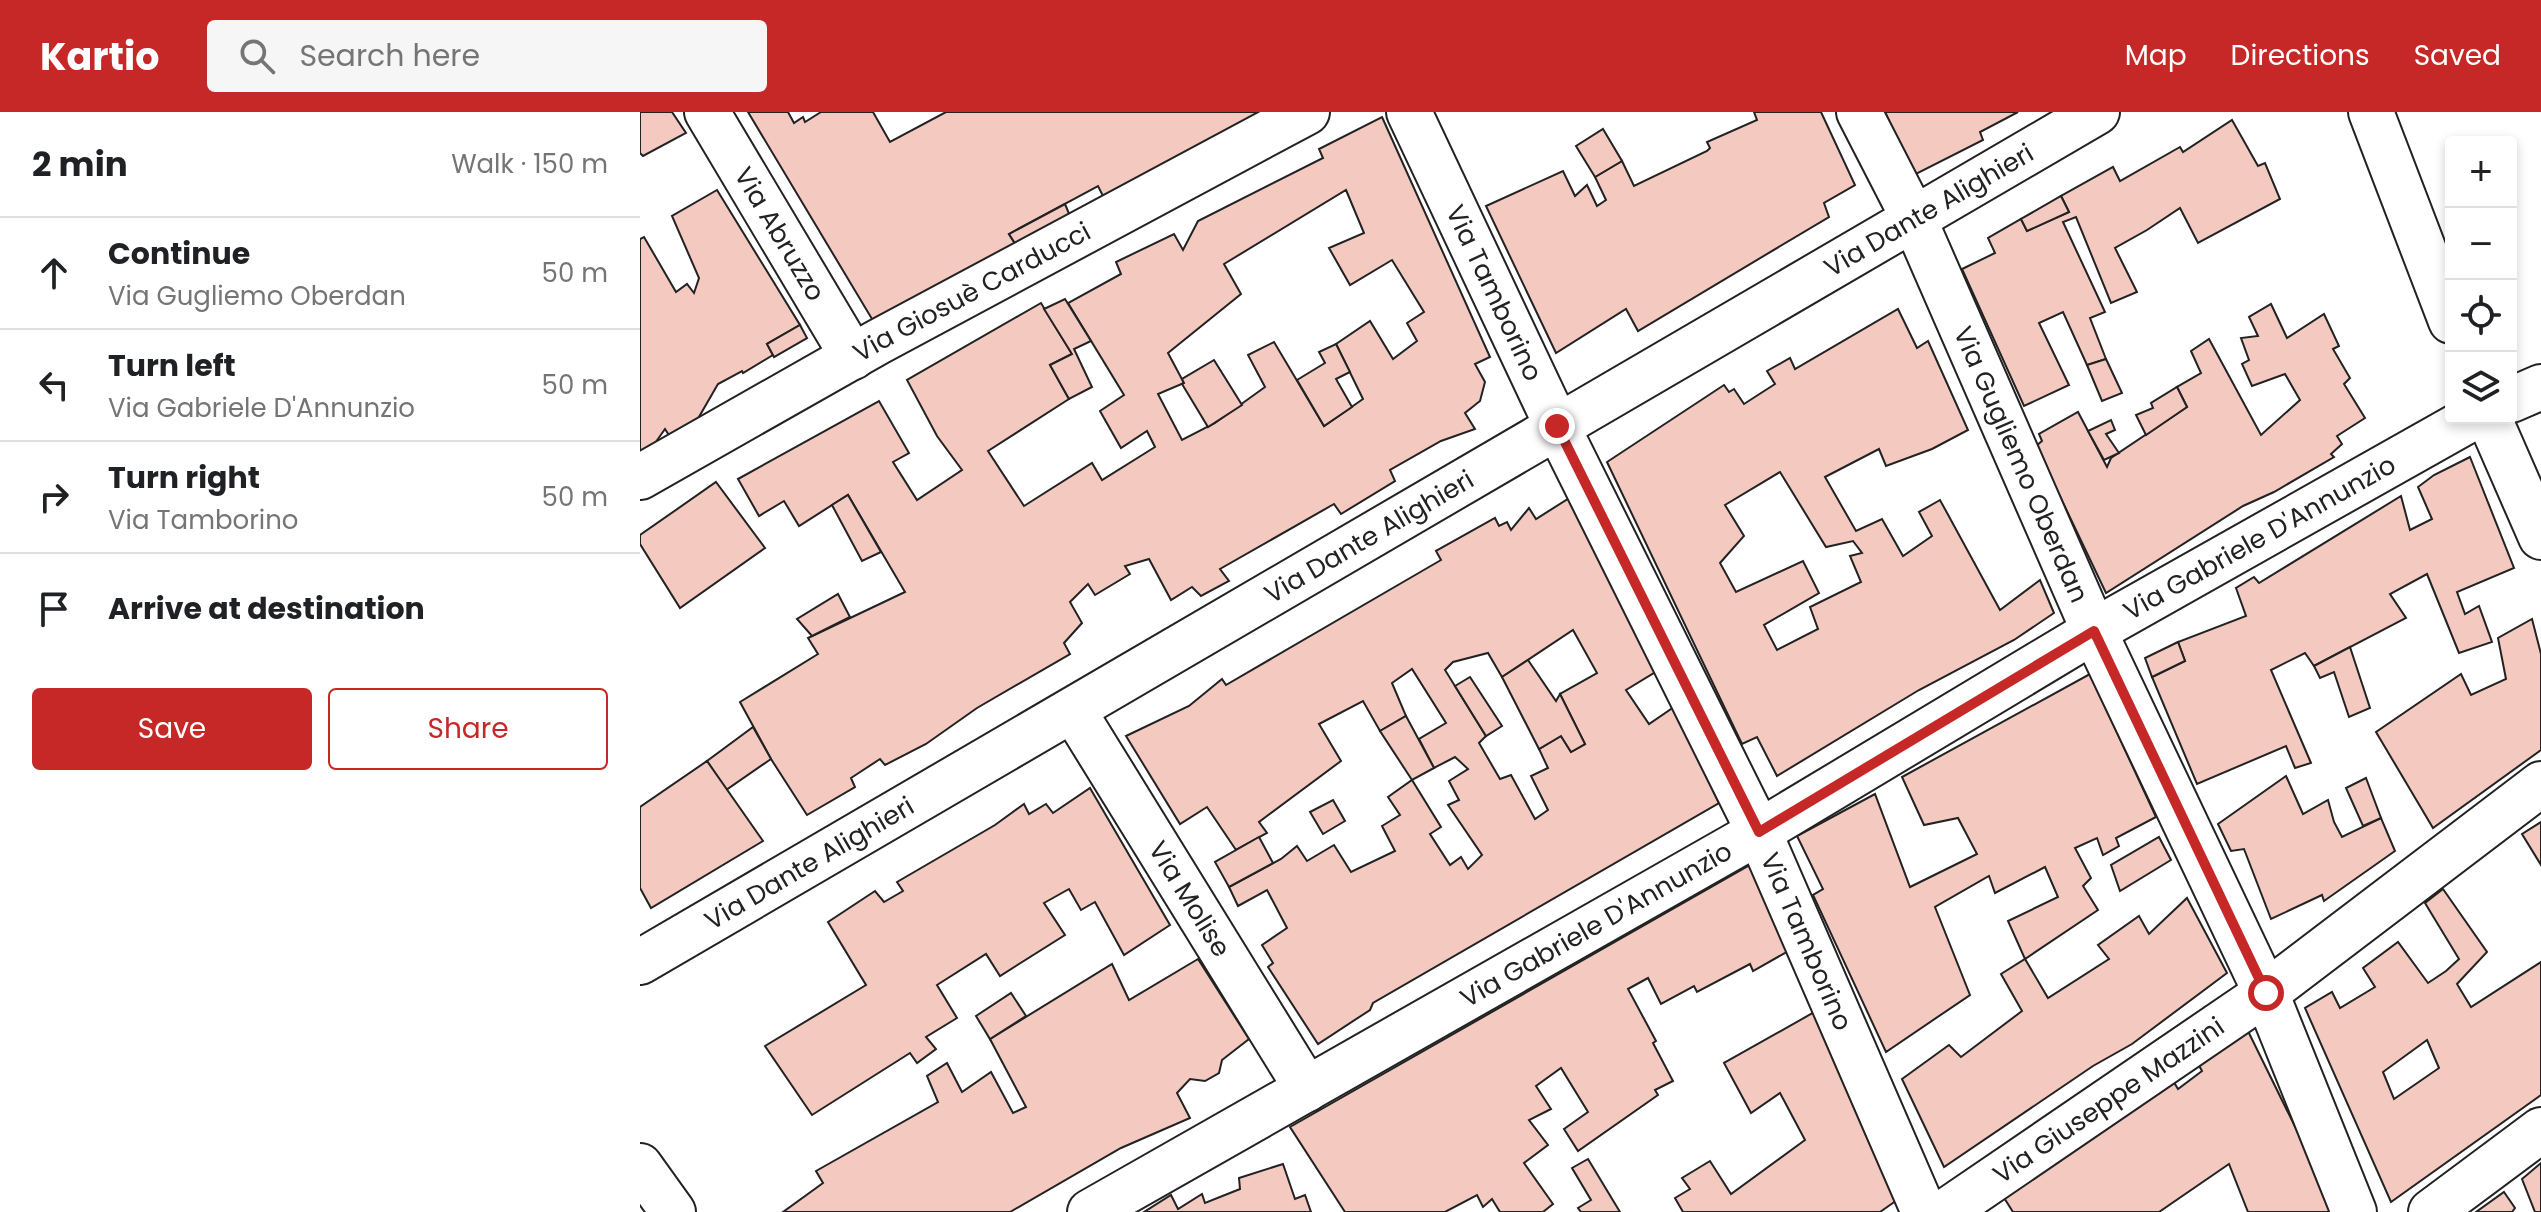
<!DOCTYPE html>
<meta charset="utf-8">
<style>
body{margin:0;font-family:Poppins,sans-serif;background:#f6f6f6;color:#202124}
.controls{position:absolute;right:24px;top:24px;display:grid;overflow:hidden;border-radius:8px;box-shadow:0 4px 12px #0003}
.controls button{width:72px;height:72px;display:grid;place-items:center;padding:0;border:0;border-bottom:2px solid #e0e0e0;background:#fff;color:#202124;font:40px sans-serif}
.stop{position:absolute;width:24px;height:24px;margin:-18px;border:6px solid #c62828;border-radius:50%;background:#fff}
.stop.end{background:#c62828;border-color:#fff;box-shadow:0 2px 8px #0008}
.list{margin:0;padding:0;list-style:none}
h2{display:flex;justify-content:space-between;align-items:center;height:104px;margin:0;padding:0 32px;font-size:34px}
h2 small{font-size:26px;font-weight:400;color:#757577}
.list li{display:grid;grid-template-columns:52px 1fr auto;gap:24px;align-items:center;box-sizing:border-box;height:112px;padding:0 32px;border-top:2px solid #e0e0e0}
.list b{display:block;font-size:30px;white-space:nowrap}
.list p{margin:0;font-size:26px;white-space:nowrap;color:#757577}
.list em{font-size:26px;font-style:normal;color:#757577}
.actions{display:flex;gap:16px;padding:24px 32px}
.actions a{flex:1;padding:18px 0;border:2px solid #c62828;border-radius:8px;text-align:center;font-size:28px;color:#c62828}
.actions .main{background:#c62828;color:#fff}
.icon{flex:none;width:44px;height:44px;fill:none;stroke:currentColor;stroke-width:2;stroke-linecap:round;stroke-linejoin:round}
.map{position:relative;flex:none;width:1901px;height:1100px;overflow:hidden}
header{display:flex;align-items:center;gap:48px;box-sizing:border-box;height:112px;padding:0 40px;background:#c62828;color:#fff}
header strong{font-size:38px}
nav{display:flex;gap:44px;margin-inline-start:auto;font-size:28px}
.search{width:560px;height:72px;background:#f6f6f6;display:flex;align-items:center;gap:20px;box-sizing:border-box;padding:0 28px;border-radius:8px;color:#757577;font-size:30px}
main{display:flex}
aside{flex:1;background:#fff}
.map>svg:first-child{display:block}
.building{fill:#f3c9c0;stroke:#222;stroke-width:2;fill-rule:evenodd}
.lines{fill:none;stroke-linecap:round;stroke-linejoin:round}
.minor-casing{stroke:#222;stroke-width:48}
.minor{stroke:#fff;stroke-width:44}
.route{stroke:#c62828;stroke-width:10}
.labels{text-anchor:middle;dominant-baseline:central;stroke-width:6;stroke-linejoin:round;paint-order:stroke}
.street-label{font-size:26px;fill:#222;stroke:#fff}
</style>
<header>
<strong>Kartio</strong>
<div class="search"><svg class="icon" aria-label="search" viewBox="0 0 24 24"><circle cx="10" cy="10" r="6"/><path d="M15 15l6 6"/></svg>Search here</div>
<nav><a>Map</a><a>Directions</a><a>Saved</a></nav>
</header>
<main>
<aside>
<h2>2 min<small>Walk · 150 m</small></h2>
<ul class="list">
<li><svg class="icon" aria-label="ahead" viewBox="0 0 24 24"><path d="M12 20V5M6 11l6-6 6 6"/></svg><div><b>Continue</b><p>Via Gugliemo Oberdan</p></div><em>50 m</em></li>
<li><svg class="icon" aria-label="left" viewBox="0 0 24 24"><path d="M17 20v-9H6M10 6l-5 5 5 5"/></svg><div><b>Turn left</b><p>Via Gabriele D'Annunzio</p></div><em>50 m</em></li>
<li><svg class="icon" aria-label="right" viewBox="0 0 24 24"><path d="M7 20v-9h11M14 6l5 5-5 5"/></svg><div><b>Turn right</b><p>Via Tamborino</p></div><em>50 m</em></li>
<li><svg class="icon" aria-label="arrive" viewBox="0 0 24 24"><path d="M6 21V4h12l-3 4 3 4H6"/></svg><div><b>Arrive at destination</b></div></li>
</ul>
<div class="actions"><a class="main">Save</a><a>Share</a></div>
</aside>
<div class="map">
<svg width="1901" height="1100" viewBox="0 0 1901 1100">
<rect width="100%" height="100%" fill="#fff"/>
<g class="building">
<polygon points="0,0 32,0 46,21 3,44 0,41"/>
<polygon points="108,0 148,0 154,11 163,5 165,10 181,0 233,0 250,30 306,0 628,0 464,86 458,74 369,122 376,133 235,212"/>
<polygon points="1114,0 1181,0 1215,73 1184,91 1189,105 998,219 986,197 916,241 846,94 923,59 935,84 947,73 957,94 966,88 955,65 982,49 994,74 1067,39 1070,36 1067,30 1117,8"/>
<polygon points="1245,0 1378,0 1340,20 1343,28 1274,63"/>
<path d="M 742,5 L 850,245 L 835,252 L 845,270 L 840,289 L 825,301 L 835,317 L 801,329 L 750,358 L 755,369 L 701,402 L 694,392 L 580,457 L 589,469 L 561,484 L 552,475 L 531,488 L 509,447 L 485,454 L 490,462 L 455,483 L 448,472 L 430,490 L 442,511 L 424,531 L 430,542 L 337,596 L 286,632 L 245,653 L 240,647 L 211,666 L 215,675 L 167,703 L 131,647 L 100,590 L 178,542 L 168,526 L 265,480 L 208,383 L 159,414 L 144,389 L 119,404 L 98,367 L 239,289 L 269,341 L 253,350 L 277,388 L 322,358 L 297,324 L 267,268 L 401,191 L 432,242 L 410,253 L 429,287 L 348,339 L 384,394 L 452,351 L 462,368 L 515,335 L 507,319 L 481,336 L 460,299 L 484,283 L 428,191 L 481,162 L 476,150 L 534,122 L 543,138 L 558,109 L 683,46 L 679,37 ZM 706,78 L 724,121 L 689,136 L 710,173 L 752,148 L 784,200 L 767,211 L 777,229 L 753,247 L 730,209 L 696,232 L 723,287 L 684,314 L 634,230 L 608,243 L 625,275 L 575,311 L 542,328 L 518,282 L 544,271 L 528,241 L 601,182 L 584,152 Z"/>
<polygon points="1592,8 1618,54 1625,51 1640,87 1558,131 1540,96 1507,118 1475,136 1497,180 1471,191 1436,105 1423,110 1465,200 1450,206 1466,247 1447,253 1423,200 1399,211 1429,273 1384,294 1322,157 1355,141 1348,126 1381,107 1387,119 1429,100 1421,84 1473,55 1480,69 1540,35 1543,40"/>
<polygon points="963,17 982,49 955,65 936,34"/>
<polygon points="77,78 160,213 127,232 133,243 103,261 102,259 78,272 56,310 32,328 25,317 6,344 0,347 0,127 4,125 36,180 47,172 54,181 59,166 32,104"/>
<polygon points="1421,84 1429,100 1387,119 1381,107"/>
<polygon points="425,92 432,109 376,133 369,122"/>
<polygon points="425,187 451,229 434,237 452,275 429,287 410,253 432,242 404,197"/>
<polygon points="1631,192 1647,226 1684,202 1699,234 1693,237 1710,266 1704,272 1725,306 1697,324 1702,332 1691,342 1694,345 1634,380 1603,394 1466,481 1396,334 1402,329 1399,322 1438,300 1467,355 1471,346 1547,295 1537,275 1561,261 1551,239 1569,227 1621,323 1660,288 1645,262 1612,274 1602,252 1609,248 1601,226 1618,224 1609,205"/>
<path d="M 1258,197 L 1277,236 L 1288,229 L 1328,318 L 1292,337 L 1246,354 L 1239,337 L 1185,365 L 1216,419 L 1242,407 L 1263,444 L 1292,424 L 1279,400 L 1300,388 L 1360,498 L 1400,468 L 1414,501 L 1374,528 L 1279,578 L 1137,664 L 1117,625 L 1102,632 L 967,350 L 1084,273 L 1089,280 L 1094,277 L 1104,292 L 1135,272 L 1127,259 L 1150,246 L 1155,257 ZM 1140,360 L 1186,435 L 1213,429 L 1222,441 L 1210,444 L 1221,470 L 1170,495 L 1178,517 L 1137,538 L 1124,513 L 1179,481 L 1163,449 L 1096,480 L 1080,451 L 1104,424 L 1085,393 Z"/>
<polygon points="160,213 167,226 134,245 127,232"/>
<polygon points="696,232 710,260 696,267 712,295 684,314 657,268 685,251 679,240"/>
<polygon points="1466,247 1482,281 1462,289 1447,253"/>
<polygon points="574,248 602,293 568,315 542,272 544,271 542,267"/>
<polygon points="1537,275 1547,295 1506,323 1496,303 1513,296 1511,291"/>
<polygon points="1471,308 1475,318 1466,322 1479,341 1464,348 1448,319"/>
<polygon points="1830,345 1874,456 1817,480 1825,502 1839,494 1852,530 1819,541 1787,462 1750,482 1766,506 1674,554 1665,541 1631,558 1671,651 1655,656 1646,634 1557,672 1512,565 1545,549 1538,530 1606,504 1596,476 1614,465 1619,471 1761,384 1770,418 1792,407 1778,375 1794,363"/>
<polygon points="76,370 125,436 40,496 0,432 0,423"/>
<polygon points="208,383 241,440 222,449 192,393"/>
<path d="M 931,385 L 1017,559 L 986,578 L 1009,612 L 1034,595 L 1079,691 L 733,891 L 730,898 L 678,932 L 628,855 L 633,851 L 622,833 L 647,816 L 627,778 L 598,794 L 589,775 L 641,747 L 657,734 L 667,749 L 694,733 L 711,760 L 755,739 L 742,714 L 760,703 L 748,685 L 772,668 L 801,715 L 790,722 L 810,753 L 821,745 L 828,757 L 842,743 L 808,693 L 819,688 L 809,669 L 828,657 L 815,645 L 794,656 L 779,627 L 806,611 L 772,557 L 752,571 L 766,604 L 740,619 L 723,589 L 679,612 L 701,649 L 619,710 L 627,721 L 596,738 L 567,695 L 540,712 L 486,624 L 549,594 L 582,567 L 586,573 L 801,448 L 796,439 L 855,406 L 859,414 L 867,410 L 871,418 L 889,396 L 896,407 ZM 933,518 L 957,561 L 920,582 L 945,632 L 931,640 L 921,624 L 899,637 L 908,656 L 891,664 L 908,698 L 895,707 L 871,663 L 860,667 L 839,631 L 846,624 L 805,558 L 813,550 L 848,541 L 862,565 Z"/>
<polygon points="198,482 210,505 172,524 157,507"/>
<polygon points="1892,507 1901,542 1901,638 1793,716 1736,620 1821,562 1831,583 1866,567 1858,526"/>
<polygon points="1538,530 1545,549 1512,565 1505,546"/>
<polygon points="1710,535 1730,596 1709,605 1694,560 1680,566 1674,554"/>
<polygon points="888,548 916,589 920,582 945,632 931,640 921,624 899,637 862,565"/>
<polygon points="1450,562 1516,705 1476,726 1479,734 1463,743 1457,726 1435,736 1451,766 1443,774 1458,798 1385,847 1368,809 1418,785 1405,755 1355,781 1349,764 1295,795 1330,883 1246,940 1173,783 1183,777 1157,724 1235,682 1270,775 1337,742 1318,706 1284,713 1262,665"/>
<polygon points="830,565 862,614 846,624 815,574"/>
<polygon points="766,604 794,656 772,668 740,619"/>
<polygon points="113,615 131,647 86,678 67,649"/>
<polygon points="67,649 123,729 11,796 0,776 0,695"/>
<polygon points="1646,664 1663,702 1688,688 1694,710 1702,725 1741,706 1755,739 1684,789 1682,783 1631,807 1604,737 1591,739 1578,712"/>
<polygon points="1726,666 1741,706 1723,714 1706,676"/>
<polygon points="450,676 530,813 484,843 455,790 441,798 429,777 404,791 425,823 360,864 346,842 297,873 317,906 286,925 296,937 277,951 270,941 172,1003 125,934 226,873 188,810 235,779 244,790 263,779 257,770 355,713 384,692 389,702 406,692 413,701"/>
<polygon points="693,688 705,709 683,722 670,700"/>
<polygon points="1901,710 1901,753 1882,722"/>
<polygon points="619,725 633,751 589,775 575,750"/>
<polygon points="1519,725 1531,748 1480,779 1471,753"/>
<polygon points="1110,753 1152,837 1113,859 1110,852 1057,880 1054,874 1021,892 1008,866 988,877 1016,929 1013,931 1033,969 1015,978 1018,983 938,1039 924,1017 948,1000 921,956 896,974 911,997 889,1008 908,1033 884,1051 913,1092 903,1100 860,1100 852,1087 843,1095 837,1083 805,1100 705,1100 650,1015"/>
<path d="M 1803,777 L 1847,840 L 1817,872 L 1831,895 L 1901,850 L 1901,983 L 1751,1090 L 1665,896 L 1692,880 L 1700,896 L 1735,875 L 1723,856 L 1758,830 L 1788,871 L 1806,859 L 1819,847 L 1785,791 ZM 1787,928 L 1799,956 L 1754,987 L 1743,960 Z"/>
<polygon points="1547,786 1587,861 1492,932 1453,954 1304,1055 1262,967 1309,933 1321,945 1382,899 1361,862 1385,847 1408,886 1469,847 1458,833 1499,804 1509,822"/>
<polygon points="558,847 609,927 582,948 579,961 565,969 550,967 537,981 550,1006 481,1036 370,1100 143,1100 183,1071 176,1059 298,990 287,964 307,951 322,980 351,960 373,1001 386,995 350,927 472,852 489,888"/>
<polygon points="371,881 386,904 350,927 336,904"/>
<polygon points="1178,898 1260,1086 1240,1100 1043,1100 1035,1086 1050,1077 1042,1066 1070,1049 1091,1082 1165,1028 1140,981 1111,1001 1084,951"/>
<polygon points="1606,915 1697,1100 1608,1100 1589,1052 1519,1100 1373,1100 1361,1081 1532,967 1538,977 1562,959 1556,948"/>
<polygon points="948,1047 980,1100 941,1100 938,1096 951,1088 932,1056"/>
<polygon points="1901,1051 1901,1100 1895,1100 1882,1067"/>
<polygon points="643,1052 655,1087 665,1083 671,1100 504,1100 531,1083 538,1097 562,1082 565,1091 600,1077 599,1066"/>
<polygon points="1864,1080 1875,1096 1872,1100 1836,1100"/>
</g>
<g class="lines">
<g class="minor-casing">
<g id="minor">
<path id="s1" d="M 67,0 L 213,245"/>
<path id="s2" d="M 769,0 L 917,314 L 1119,720 L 1284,1100"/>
<path id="s3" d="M 1219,0 L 1274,107 L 1454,519 L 1626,881 L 1714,1100"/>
<polyline points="1731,0 1811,209"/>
<polyline points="1871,288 1901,275"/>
<polyline points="1849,306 1901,425"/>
<path id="s4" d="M 0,365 L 238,230 L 667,0"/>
<path id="s5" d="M 433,598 L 667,977"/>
<path id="s6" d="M 0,850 L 1457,0"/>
<polyline points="0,1054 33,1100"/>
<path id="s7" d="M 450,1100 L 1119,720 L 1454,519 L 1832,306"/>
<path id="s8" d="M 1305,1100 L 1626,881 L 1901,672"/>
<polyline points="1791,1100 1901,1018"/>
</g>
</g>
<use href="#minor" class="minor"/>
</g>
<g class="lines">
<polyline class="route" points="917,314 1119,720 1454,519 1626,881"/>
</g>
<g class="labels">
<g class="street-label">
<text stroke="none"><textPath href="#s6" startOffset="1492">Via Dante Alighieri</textPath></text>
<text stroke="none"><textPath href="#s1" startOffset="142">Via Abruzzo</textPath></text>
<text stroke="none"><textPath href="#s4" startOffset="380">Via Giosuè Carducci</textPath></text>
<text stroke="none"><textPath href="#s2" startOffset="200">Via Tamborino</textPath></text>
<text stroke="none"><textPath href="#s3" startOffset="388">Via Gugliemo Oberdan</textPath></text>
<text stroke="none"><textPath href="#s6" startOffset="844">Via Dante Alighieri</textPath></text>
<text stroke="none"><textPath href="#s7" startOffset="1350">Via Gabriele D'Annunzio</textPath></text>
<text stroke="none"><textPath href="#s6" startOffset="196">Via Dante Alighieri</textPath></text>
<text stroke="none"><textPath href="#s5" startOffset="222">Via Molise</textPath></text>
<text stroke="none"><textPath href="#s7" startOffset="582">Via Gabriele D'Annunzio</textPath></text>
<text stroke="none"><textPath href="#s2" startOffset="920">Via Tamborino</textPath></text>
<text stroke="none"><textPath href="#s8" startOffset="198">Via Giuseppe Mazzini</textPath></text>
</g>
</g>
</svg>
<div class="controls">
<button>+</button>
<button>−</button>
<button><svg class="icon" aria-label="locate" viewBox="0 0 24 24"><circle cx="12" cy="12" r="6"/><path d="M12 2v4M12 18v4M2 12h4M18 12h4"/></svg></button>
<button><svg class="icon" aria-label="layers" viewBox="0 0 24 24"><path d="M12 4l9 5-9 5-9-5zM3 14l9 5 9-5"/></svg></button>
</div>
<div class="stop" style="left:1626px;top:881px"></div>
<div class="stop end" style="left:917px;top:314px"></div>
</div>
</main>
